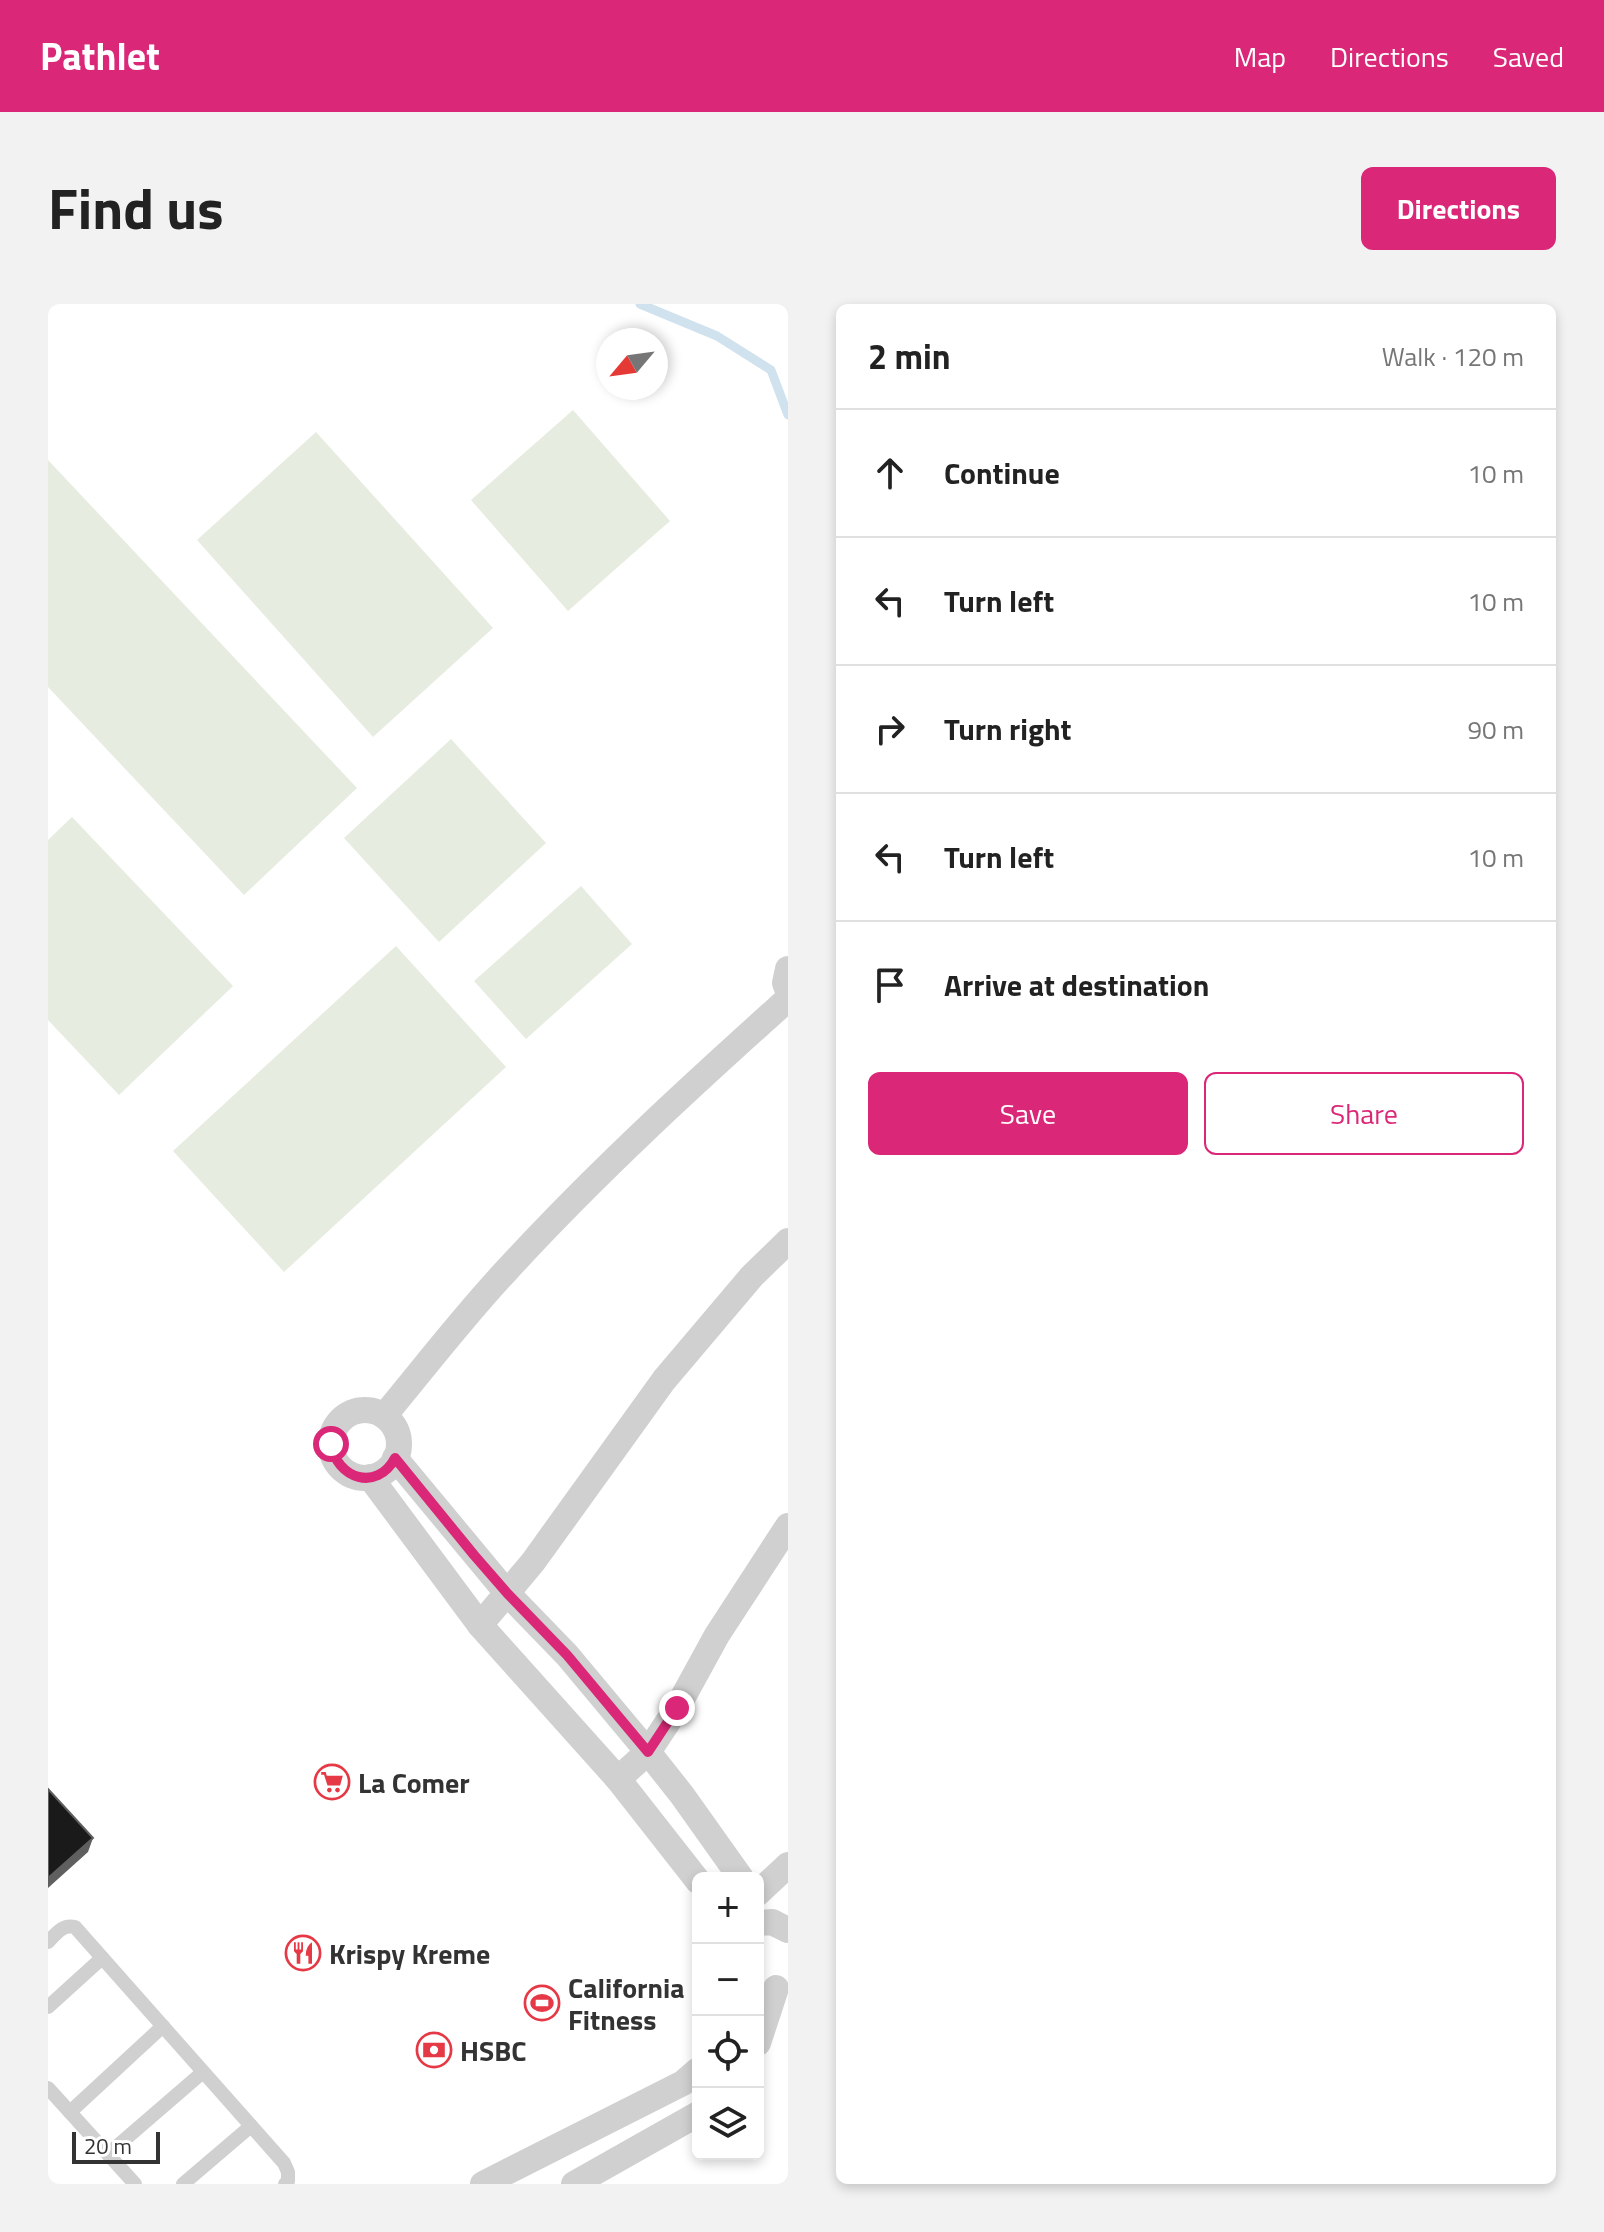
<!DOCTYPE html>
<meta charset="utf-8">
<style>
body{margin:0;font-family:"Titillium Web",sans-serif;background:#f2f2f2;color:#222}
.controls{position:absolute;right:24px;bottom:24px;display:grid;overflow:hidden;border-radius:12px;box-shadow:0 4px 12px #0003}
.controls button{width:72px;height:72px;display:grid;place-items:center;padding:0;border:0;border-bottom:2px solid #e0e0e0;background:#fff;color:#222;font:40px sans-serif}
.compass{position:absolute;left:548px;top:24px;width:72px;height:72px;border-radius:50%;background:#fff;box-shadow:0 4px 12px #0003;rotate:241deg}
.scale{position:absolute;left:24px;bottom:20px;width:88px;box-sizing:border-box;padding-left:8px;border:4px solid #333;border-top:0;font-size:22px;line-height:28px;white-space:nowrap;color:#333;-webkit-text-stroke:6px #fff;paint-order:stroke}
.stop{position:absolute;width:24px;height:24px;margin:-18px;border:6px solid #db2777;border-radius:50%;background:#fff}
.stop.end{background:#db2777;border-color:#fff;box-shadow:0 2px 8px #0008}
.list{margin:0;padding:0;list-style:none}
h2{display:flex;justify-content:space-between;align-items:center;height:104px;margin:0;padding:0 32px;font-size:34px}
h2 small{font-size:26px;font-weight:400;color:#767676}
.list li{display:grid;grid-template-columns:52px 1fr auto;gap:24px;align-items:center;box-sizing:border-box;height:128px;padding:0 32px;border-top:2px solid #e0e0e0}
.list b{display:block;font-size:30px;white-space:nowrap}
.list em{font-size:26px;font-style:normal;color:#767676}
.actions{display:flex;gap:16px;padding:24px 32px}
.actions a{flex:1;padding:18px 0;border:2px solid #db2777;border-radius:12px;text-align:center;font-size:28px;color:#db2777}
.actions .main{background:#db2777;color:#fff}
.icon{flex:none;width:44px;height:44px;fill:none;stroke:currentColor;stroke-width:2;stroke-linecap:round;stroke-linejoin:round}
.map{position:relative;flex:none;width:740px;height:1880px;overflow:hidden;border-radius:12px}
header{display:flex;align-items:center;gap:48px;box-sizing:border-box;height:112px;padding:0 40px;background:#db2777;color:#fff}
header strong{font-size:38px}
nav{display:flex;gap:44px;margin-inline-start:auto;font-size:28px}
.intro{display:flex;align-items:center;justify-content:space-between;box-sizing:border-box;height:192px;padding:0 48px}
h1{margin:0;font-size:56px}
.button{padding:20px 36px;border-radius:12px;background:#db2777;color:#fff;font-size:28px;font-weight:700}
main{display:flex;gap:48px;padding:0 48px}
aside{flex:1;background:#fff;border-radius:12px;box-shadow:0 4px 12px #0003}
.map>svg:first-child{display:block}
.grass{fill:#e6ecdf}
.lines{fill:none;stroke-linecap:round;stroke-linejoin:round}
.stream{stroke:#cfe2ee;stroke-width:9}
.lane{stroke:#d0d0d0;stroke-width:14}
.street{stroke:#d0d0d0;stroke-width:26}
.shaded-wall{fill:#5f5f5f}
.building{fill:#1a1a1a;stroke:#5f5f5f;stroke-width:2}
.route{stroke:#db2777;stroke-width:10}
.labels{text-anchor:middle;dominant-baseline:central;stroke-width:8;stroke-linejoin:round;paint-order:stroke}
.poi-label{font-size:28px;font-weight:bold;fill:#333;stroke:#fff;text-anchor:start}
</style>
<header>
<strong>Pathlet</strong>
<nav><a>Map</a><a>Directions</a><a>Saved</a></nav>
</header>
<div class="intro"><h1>Find us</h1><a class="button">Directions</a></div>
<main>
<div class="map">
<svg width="740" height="1880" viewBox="0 0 740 1880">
<rect width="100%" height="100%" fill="#fff"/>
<g class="grass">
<polygon points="525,106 622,217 520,307 423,196"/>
<polygon points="268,128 445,324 325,433 149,236"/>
<polygon points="0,156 309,484 196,591 0,383"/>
<polygon points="403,435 498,539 391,638 296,534"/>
<polygon points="24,513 185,682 71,791 0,716 0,536"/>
<polygon points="533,582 584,640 478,735 426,677"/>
<polygon points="348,642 458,763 236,968 125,847"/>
</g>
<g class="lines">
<polyline class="stream" points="592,0 669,32 723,66 740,111"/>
<g class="lane">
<path d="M 0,1638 C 8,1630 14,1620 27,1623 L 236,1859 L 240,1868 L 240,1877 L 237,1880"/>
<polyline points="0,1703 54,1654"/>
<polyline points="0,1784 87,1880"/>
<polyline points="22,1808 115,1722"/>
<polyline points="60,1850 155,1768"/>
<polyline points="135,1880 203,1822"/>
</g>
<g class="street">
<polyline points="740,665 737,679 740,687"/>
<circle cx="317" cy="1140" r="34"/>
<path d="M 336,1112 C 376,1064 415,1013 458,967 C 546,871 643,782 740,695"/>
<polyline points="347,1154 459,1289 519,1351 600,1448 634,1491 693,1574"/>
<polyline points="322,1173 432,1321 570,1475 650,1577"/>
<polyline points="432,1321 485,1258 616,1076 704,972 740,937"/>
<polyline points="570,1475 600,1448 629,1404 669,1331 740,1222"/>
<polyline points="710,1589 740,1561"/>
<polyline points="710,1619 724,1618 740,1626"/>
<polyline points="710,1739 728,1684"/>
<polyline points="435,1880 635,1779 650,1766"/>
<polyline points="526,1880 650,1810"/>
</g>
</g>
<polygon class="shaded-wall" points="45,1534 40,1548 0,1584 0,1574"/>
<polygon class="building" points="0,1485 45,1534 0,1574"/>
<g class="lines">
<path class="route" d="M 283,1140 C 289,1175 329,1188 347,1154 L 426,1251 L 459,1289 L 519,1351 L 600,1448 L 629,1404"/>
</g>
<defs>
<g id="supermarket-ring" transform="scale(1.8)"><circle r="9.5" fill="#fff" stroke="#e63946" stroke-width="1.5"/><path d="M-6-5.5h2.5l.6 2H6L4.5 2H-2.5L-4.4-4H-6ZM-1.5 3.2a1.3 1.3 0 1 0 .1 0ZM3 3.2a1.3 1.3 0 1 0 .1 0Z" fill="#e63946"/></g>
<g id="restaurant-ring" transform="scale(1.8)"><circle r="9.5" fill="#fff" stroke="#e63946" stroke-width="1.5"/><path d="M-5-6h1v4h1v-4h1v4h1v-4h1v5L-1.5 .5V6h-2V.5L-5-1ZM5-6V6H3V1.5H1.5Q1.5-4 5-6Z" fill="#e63946"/></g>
<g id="stadium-ring" transform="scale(1.8)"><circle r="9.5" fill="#fff" stroke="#e63946" stroke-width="1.5"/><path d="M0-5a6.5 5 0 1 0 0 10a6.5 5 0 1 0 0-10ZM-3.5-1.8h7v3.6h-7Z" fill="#e63946"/></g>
<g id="bank-ring" transform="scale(1.8)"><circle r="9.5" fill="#fff" stroke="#e63946" stroke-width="1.5"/><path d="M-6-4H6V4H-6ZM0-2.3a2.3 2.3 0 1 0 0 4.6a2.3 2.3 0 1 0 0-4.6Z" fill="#e63946"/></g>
</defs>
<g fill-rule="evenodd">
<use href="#supermarket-ring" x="284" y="1478"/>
<use href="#restaurant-ring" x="255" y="1649"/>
<use href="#stadium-ring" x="494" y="1699"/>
<use href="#bank-ring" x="386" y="1746"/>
</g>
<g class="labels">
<g class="poi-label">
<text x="310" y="1478">La Comer</text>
<text x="281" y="1649">Krispy Kreme</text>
<text x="520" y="1683">California<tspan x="520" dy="32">Fitness</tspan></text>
<text x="412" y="1746">HSBC</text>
</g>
</g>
</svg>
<div class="controls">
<button>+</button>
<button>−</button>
<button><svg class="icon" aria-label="locate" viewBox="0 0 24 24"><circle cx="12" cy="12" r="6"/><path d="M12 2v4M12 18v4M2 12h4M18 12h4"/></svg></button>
<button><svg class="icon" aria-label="layers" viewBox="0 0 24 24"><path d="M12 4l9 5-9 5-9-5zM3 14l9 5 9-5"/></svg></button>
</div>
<svg class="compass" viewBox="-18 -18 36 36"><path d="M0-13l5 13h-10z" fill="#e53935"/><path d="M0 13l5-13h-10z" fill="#767676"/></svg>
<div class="scale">20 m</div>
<div class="stop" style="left:283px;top:1140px"></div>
<div class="stop end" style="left:629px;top:1404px"></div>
</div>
<aside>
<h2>2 min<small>Walk · 120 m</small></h2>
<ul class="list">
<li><svg class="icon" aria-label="ahead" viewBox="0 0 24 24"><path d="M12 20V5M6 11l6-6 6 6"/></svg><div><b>Continue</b></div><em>10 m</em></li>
<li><svg class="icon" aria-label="left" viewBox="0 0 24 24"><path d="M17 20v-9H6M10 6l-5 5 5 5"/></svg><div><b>Turn left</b></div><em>10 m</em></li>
<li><svg class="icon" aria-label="right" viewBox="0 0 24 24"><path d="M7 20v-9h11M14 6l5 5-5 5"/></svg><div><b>Turn right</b></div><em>90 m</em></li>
<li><svg class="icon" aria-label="left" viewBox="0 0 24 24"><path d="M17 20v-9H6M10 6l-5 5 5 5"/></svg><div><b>Turn left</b></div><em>10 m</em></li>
<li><svg class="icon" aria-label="arrive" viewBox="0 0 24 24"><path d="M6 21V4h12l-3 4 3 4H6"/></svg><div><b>Arrive at destination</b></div></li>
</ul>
<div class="actions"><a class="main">Save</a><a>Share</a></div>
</aside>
</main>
